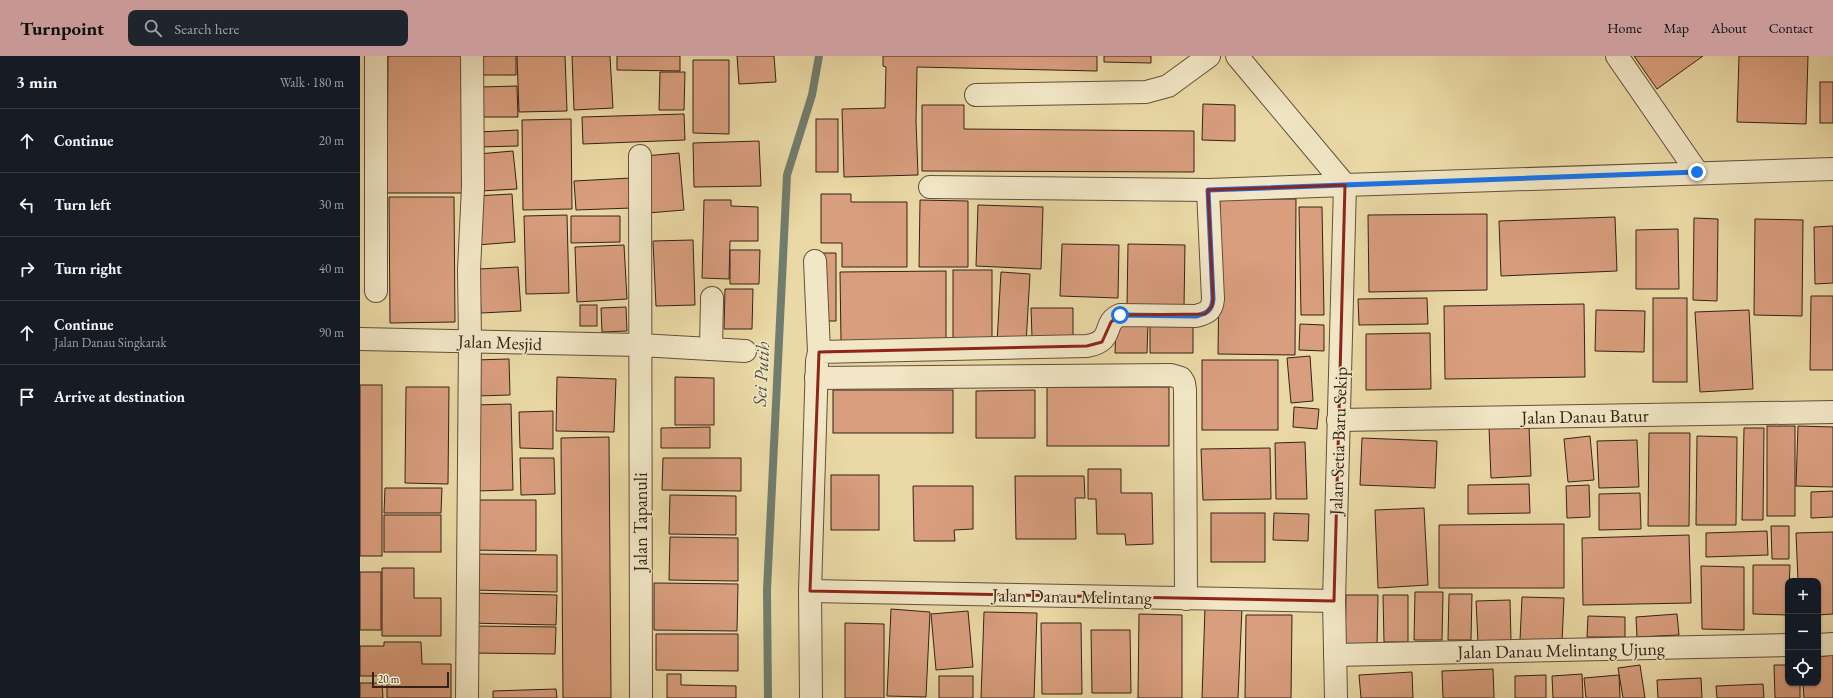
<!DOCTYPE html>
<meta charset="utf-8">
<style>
body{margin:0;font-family:"EB Garamond",serif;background:#20242c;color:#f1f3f6}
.controls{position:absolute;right:12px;bottom:12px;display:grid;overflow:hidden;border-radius:8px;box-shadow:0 1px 3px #0004}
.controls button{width:36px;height:36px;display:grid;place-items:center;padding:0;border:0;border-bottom:1px solid #363941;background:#171b24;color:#f1f3f6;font:20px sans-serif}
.scale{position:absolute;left:12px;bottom:10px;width:77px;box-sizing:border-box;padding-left:4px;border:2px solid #342216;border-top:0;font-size:11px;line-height:14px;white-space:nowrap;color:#342216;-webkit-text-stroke:3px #f1e6c5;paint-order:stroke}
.stop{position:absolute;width:12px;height:12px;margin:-9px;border:3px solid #1a73e8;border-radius:50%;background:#fff}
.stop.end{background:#1a73e8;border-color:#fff;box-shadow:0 1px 4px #0008}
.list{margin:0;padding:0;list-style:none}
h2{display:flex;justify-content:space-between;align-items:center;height:52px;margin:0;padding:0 16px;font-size:17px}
h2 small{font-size:13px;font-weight:400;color:#9ea1a6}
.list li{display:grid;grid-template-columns:26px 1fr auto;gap:12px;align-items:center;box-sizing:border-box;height:64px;padding:0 16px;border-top:1px solid #363941}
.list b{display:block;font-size:15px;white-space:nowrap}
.list p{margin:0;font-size:13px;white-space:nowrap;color:#9ea1a6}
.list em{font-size:13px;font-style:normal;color:#9ea1a6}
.icon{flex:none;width:22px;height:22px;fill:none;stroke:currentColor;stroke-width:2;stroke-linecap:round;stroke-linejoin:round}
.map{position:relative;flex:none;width:1473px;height:642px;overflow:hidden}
header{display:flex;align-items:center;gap:24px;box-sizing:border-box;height:56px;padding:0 20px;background:#c59692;color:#111}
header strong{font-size:19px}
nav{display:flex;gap:22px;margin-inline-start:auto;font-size:14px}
.search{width:280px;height:36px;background:#20242c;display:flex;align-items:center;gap:10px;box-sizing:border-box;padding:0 14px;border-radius:8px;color:#9ea1a6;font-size:15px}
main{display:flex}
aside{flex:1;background:#171b24}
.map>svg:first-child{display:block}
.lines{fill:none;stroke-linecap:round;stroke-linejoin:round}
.stream{stroke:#707d6e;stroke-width:8}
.building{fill:#d99e7e;stroke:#342216}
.minor-casing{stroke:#62503a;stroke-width:24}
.minor{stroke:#f1e6c5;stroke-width:22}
.route{stroke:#1a73e8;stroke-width:5}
.marked{fill:none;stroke:#8f2418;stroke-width:3;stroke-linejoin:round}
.labels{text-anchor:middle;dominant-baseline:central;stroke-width:3;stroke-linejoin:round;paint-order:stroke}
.street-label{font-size:18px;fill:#342216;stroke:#f1e6c5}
.water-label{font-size:19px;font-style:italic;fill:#525042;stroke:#f1e6c5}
</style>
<header>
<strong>Turnpoint</strong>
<div class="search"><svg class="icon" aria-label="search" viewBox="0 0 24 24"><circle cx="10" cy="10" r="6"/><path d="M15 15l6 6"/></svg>Search here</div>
<nav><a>Home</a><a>Map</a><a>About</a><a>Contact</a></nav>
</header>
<main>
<aside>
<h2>3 min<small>Walk · 180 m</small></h2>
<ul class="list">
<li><svg class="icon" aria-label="ahead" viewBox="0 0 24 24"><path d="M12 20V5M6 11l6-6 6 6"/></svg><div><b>Continue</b></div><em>20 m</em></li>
<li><svg class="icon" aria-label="left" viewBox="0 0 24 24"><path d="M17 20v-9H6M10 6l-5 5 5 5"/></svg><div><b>Turn left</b></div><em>30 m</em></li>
<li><svg class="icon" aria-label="right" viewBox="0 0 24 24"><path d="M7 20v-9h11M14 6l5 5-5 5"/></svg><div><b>Turn right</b></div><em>40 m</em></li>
<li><svg class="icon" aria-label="ahead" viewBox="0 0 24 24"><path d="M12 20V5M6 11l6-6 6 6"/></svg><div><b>Continue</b><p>Jalan Danau Singkarak</p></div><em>90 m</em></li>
<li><svg class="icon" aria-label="arrive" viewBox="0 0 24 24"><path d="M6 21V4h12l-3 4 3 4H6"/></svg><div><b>Arrive at destination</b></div></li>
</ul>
</aside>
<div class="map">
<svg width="1473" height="642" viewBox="0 0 1473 642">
<rect width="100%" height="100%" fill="#ead9a6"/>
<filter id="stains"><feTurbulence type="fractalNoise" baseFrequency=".005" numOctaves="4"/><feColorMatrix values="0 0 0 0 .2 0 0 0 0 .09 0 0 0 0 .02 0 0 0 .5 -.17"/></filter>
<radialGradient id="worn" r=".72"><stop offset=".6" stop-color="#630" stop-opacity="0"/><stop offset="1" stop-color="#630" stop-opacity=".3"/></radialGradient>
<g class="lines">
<polyline class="stream" points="408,642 407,534 427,119 452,39 459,0"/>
</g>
<g class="building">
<polygon points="28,0 104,0 103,137 27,137"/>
<polygon points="122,0 156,0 156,19 123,19"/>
<polygon points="157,0 205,0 207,55 159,56"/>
<polygon points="212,0 250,0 253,52 214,54"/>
<polygon points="257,0 320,0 320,15 257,14"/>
<polygon points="377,0 414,0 416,26 379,28"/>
<polygon points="523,0 737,0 737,15 557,11 556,65 558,119 484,121 482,53 525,52 526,11 523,10"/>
<polygon points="744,0 791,0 791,7 744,6"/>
<polygon points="1274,0 1343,0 1297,33"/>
<polygon points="1379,0 1448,0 1446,68 1377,66"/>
<polygon points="333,4 369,4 369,78 333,77"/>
<polygon points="300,16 325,16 324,54 299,54"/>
<rect x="1460" y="26" width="13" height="41"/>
<polygon points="157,30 158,61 122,61 121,31"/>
<polygon points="843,48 875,49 875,85 842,84"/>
<polygon points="562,49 604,49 604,73 834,75 834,116 562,115"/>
<polygon points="324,58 325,84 223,88 222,61"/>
<polygon points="211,63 212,153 163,154 162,64"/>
<rect x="456" y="63" width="22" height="53"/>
<polygon points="158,74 158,90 119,91 119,76"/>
<polygon points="399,85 401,130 334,131 333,87"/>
<polygon points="153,95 157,133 121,135 118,98"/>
<polygon points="319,97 324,154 288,157 284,100"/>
<polygon points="271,122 272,152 216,154 214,125"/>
<polygon points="152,138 155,186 117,189 114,140"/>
<polygon points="461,138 491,138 491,146 547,146 547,211 482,211 482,187 461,187"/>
<polygon points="29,141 94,141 95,266 30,267"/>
<polygon points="860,143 936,143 935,299 858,298"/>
<polygon points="344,144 371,144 371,150 398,151 398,185 370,185 369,223 342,222"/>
<polygon points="560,144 608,145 608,211 559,211"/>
<polygon points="618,149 683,151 681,213 616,210"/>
<polygon points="939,151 962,151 964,259 941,259"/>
<polygon points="1127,158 1127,234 1009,236 1008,159"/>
<polygon points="207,159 209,237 166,238 164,160"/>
<polygon points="211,160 260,160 260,186 211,187"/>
<polygon points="1255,161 1257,215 1141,220 1139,165"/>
<polygon points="1334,162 1358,163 1357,245 1333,244"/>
<polygon points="1395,163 1443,164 1442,260 1394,259"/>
<polygon points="1473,170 1473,227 1455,228 1454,171"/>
<polygon points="1318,173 1319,233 1276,233 1276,174"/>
<polygon points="333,184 335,249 296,250 293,185"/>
<polygon points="702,188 759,189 758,242 700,240"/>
<polygon points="768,188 825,189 824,252 767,251"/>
<polygon points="264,189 267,243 217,246 215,191"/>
<polygon points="370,194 400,194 399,228 370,228"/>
<polygon points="457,197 476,197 476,265 458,265"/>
<polygon points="158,211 161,255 121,257 119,213"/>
<rect x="593" y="214" width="39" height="72"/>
<polygon points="586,215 586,284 481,285 480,216"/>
<polygon points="641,216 670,218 666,288 637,286"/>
<polygon points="365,233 393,233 392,273 364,273"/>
<polygon points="1451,240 1473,240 1473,314 1450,314"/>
<polygon points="1067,242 1068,268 999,269 998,243"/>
<rect x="1293" y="242" width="34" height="84"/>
<polygon points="1224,248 1225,321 1085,323 1084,250"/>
<rect x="220" y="249" width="17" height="21"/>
<polygon points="266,251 267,275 242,276 241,252"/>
<polygon points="671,252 713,252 713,280 672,281"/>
<polygon points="1236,254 1285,255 1284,296 1235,295"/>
<polygon points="1389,254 1393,333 1340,336 1335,256"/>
<polygon points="756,265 788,266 787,297 755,297"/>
<polygon points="833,265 833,297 790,297 790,266"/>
<polygon points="940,268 964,269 964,295 939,294"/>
<polygon points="1070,277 1071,333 1006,334 1006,278"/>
<polygon points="950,300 953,345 931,347 927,302"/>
<polygon points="149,303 150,339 116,340 114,304"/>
<rect x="842" y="304" width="76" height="70"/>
<polygon points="197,321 256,323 254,376 196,375"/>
<polygon points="315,321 354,322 354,369 315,369"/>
<rect x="0" y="329" width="22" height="171"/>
<polygon points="46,331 89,331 88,428 45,427"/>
<rect x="687" y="331" width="122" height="59"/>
<rect x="473" y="334" width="120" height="43"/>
<polygon points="675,334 675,382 616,382 616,335"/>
<polygon points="151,348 153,434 115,435 114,349"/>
<polygon points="934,351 959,353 957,373 933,371"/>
<polygon points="193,355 193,393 160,392 159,356"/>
<polygon points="1169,370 1171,420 1131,422 1129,371"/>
<rect x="1407" y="370" width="28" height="90"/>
<polygon points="1438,370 1473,371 1473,431 1436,430"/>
<polygon points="350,371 350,392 301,392 301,372"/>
<polygon points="1384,372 1404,372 1403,464 1382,464"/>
<polygon points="1289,377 1330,377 1329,470 1288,470"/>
<polygon points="1230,380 1234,424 1208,426 1204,383"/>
<polygon points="1337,380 1377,381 1376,469 1336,469"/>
<polygon points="249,381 251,642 203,642 201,382"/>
<polygon points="1002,382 1077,385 1075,432 1000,429"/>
<polygon points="1277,384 1279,431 1239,432 1237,385"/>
<polygon points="945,386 947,443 916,443 915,387"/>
<polygon points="910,392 911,443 843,444 841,393"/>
<polygon points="160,402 194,402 195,438 161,439"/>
<polygon points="303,402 381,402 381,435 302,434"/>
<polygon points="728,413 761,413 761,437 792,437 793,488 766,489 765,478 737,478 736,443 728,443"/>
<rect x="471" y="419" width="48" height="55"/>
<polygon points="655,420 724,420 725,442 715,442 716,483 656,483"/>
<polygon points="1169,428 1170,457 1108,458 1108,429"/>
<polygon points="1229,429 1230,461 1207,462 1206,430"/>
<polygon points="553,430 613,430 613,473 594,474 595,485 554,485"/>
<polygon points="25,432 82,432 81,457 24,457"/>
<polygon points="1473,435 1473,461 1451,462 1451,436"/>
<polygon points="1280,437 1281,473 1239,474 1239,438"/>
<polygon points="310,439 376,440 376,479 309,478"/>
<polygon points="112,444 176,444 176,495 111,494"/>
<polygon points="1064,452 1068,529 1018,532 1015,454"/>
<rect x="851" y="457" width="54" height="49"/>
<polygon points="914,457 949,458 948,485 913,484"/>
<rect x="24" y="459" width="57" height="37"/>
<polygon points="1204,468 1204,532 1079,532 1079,469"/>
<polygon points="1411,470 1429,470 1429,503 1412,503"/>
<polygon points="1407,475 1408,499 1346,501 1346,477"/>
<polygon points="1473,476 1473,558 1458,559 1458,525 1438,525 1436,477"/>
<polygon points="1329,479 1331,547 1223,549 1222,482"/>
<polygon points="310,481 378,482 378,525 309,524"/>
<polygon points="114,498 197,499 197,536 113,534"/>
<polygon points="1393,509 1430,509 1428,559 1393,558"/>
<polygon points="1341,510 1384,511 1384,574 1342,573"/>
<polygon points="22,512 54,512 54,542 81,542 81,580 22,580"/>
<rect x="0" y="516" width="21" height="58"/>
<polygon points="294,527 378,528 377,575 294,574"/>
<polygon points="1055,536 1083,536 1082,584 1054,584"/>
<polygon points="109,537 197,539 196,569 108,567"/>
<polygon points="1089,538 1112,538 1111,584 1088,584"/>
<polygon points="986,539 1018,539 1017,592 985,591"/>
<polygon points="1023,539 1048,539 1048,586 1024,586"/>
<polygon points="1162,541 1204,542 1202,586 1160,584"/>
<polygon points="1150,544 1151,585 1118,587 1116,545"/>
<polygon points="845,551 882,552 878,642 842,642"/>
<polygon points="531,553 570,556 566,641 527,640"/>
<polygon points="608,555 613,611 576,614 571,558"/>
<polygon points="624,556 677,557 674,642 621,642"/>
<polygon points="779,558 822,559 822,642 778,642"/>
<polygon points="1317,558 1319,579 1277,581 1276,561"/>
<polygon points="886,559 932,559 931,642 885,642"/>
<polygon points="1228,560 1265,561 1265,581 1227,581"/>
<polygon points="485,567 524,568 524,642 485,642"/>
<polygon points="681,567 721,567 722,638 682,638"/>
<polygon points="113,570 196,571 195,598 112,597"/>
<polygon points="731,574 770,574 771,637 732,637"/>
<polygon points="296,578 378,578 378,615 296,614"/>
<polygon points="24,586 61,586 62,608 91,608 91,642 27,642 27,620 0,620 0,590 24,590"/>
<polygon points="1473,599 1473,642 1444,642 1443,627 1458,627 1458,601"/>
<polygon points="1280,609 1285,642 1263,642 1258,612"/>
<polygon points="1414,609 1428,609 1428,627 1440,627 1440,642 1415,642"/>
<polygon points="1133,613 1134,642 1083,642 1082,615"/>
<polygon points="1052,616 1053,642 1001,642 999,619"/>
<polygon points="307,618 321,618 321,629 376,630 376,642 307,642"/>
<polygon points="1222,618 1223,642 1193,642 1192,620"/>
<polygon points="1186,619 1186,642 1155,642 1155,620"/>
<polygon points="1259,619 1260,642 1226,642 1224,622"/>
<rect x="579" y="620" width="34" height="22"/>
<polygon points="1341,622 1342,642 1298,642 1297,624"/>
<polygon points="0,627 22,627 23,642 0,642"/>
<polygon points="1403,628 1404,642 1357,642 1356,630"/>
<polygon points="196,633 197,642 133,642 133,635"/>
</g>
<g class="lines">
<g class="minor-casing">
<g id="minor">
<polyline points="16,0 16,235"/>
<polyline points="877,0 985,129 1473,113"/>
<polyline points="1257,0 1337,116"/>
<polyline points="616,39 786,36 808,30 849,0"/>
<polyline points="280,100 281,642"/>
<polyline points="570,131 848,134 985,129 974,545 976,642"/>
<polyline points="455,205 459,296"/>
<polyline points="0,283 280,289 385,295"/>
<polyline points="351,293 352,242"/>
<polyline points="456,322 811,319 821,322 824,327 825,334 826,543"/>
<polyline points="978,364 1473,356"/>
<polyline points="450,535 974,545"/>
<polyline points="1458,589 1473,588"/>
<polyline points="975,599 1428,589"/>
<polyline points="107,642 110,285 109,214 113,131 112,0"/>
<path d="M 451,642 L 450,535 L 457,305 L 459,296 L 727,290 C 756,285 741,267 760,259 L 836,260 C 847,257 852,255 853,243 L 848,134"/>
</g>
</g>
<use href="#minor" class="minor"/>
</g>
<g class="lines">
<path class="route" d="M 760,259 L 836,260 C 847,257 852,255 853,243 L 848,134 L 1337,116"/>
</g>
<path class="marked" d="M 985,129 L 974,545 L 450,535 L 459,296 L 727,290 L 742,286 L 751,266 L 760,259 L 845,258 L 852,250 L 853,243 L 848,134 Z"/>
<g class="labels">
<g class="street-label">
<text transform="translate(140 286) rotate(2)">Jalan Mesjid</text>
<text transform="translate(1225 360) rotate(-1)">Jalan Danau Batur</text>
<text transform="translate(978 385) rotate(-88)">Jalan Setia Baru Sekip</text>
<text transform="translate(280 466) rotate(-90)">Jalan Tapanuli</text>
<text transform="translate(712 540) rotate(1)">Jalan Danau Melintang</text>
<text transform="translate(1201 594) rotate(-1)">Jalan Danau Melintang Ujung</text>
</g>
<g class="water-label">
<text transform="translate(401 318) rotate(-87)">Sei Putih</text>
</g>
</g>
<rect width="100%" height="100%" filter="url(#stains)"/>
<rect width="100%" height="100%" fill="url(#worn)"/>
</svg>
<div class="controls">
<button>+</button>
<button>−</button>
<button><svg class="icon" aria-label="locate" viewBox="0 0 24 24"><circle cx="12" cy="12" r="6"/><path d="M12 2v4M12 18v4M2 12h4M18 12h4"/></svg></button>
</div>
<div class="scale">20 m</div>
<div class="stop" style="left:760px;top:259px"></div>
<div class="stop end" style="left:1337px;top:116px"></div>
</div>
</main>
